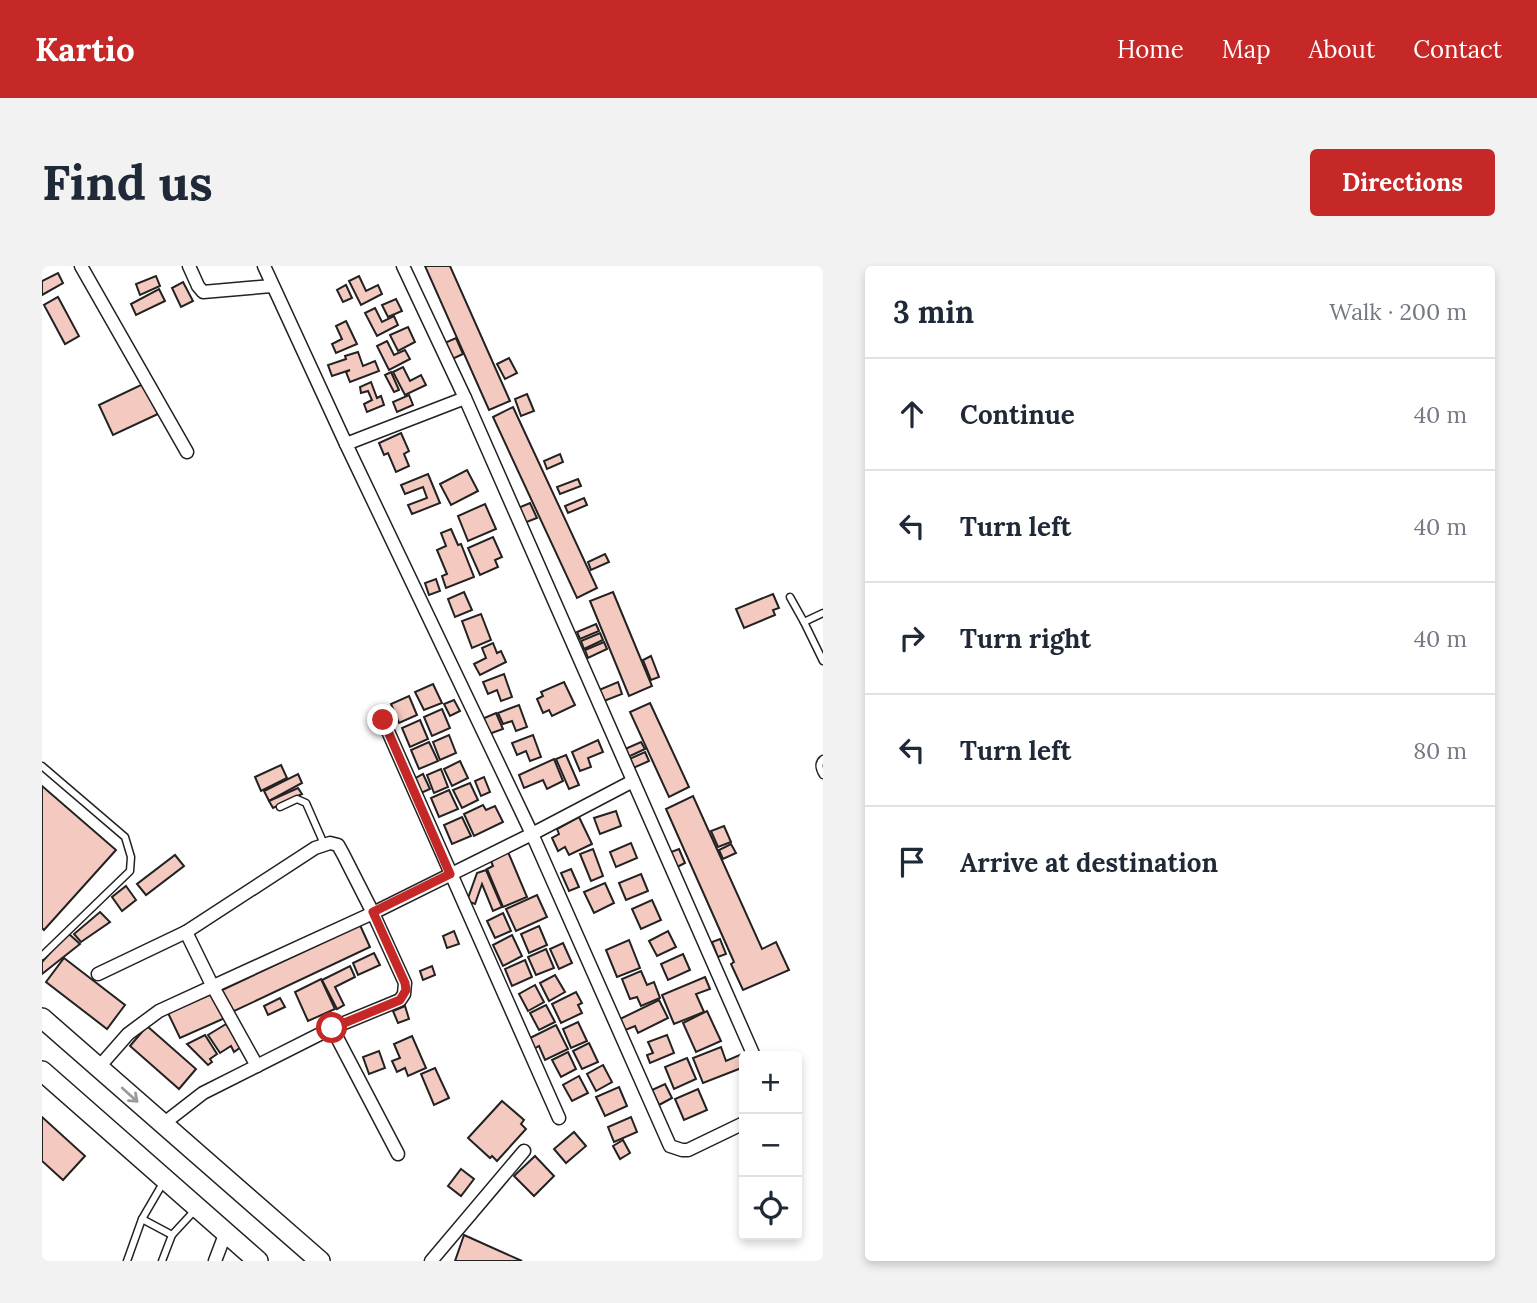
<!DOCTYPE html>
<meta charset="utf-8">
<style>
body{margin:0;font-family:Lora,serif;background:#f2f2f3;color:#1f2937}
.controls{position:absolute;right:21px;bottom:21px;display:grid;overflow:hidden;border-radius:7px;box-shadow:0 4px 10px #0003}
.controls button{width:63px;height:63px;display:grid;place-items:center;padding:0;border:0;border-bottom:2px solid #e0e1e3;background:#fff;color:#1f2937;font:35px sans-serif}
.stop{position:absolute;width:21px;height:21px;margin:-16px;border:5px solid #c62828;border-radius:50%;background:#fff}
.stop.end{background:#c62828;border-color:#fff;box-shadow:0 2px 7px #0008}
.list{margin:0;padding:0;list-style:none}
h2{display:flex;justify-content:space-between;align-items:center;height:91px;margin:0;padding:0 28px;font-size:30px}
h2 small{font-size:23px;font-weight:400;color:#747a83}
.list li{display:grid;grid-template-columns:46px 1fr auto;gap:21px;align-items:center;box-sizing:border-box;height:112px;padding:0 28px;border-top:2px solid #e0e1e3}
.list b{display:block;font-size:26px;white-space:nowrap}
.list em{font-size:23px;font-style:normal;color:#747a83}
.icon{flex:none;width:38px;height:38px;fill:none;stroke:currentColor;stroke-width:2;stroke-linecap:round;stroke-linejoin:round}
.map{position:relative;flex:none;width:781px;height:995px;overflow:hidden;border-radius:7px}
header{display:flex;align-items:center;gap:42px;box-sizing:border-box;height:98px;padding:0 35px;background:#c62828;color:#fff}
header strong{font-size:33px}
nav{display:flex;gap:38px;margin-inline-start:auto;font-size:24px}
.intro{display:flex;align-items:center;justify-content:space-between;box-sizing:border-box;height:168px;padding:0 42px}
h1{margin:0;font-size:49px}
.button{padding:18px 32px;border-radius:7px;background:#c62828;color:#fff;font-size:24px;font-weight:700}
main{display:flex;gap:42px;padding:0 42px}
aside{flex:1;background:#fff;border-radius:7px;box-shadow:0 4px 10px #0003}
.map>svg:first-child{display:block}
.building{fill:#f3c9c0;stroke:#222;stroke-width:2}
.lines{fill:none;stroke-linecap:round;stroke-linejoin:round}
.service-casing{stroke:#222;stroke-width:9}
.minor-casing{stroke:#222;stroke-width:15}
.primary-casing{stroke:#222;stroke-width:22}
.service{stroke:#fff;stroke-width:6}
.minor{stroke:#fff;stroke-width:12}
.primary{stroke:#fff;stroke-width:19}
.oneway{stroke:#9c9c9c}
.route{stroke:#c62828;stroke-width:9}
</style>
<header>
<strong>Kartio</strong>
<nav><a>Home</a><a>Map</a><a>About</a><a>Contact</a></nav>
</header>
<div class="intro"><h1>Find us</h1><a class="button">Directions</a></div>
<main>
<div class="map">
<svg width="781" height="995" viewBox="0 0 781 995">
<rect width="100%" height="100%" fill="#fff"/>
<g class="building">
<polygon points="383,0 408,0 468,135 447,144"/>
<polygon points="16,7 21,17 0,29 0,15"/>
<polygon points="114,10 118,20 98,29 94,18"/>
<polygon points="317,10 324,25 336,19 340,28 319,39 307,15"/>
<polygon points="141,16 151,35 139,41 130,22"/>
<polygon points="304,19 310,32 301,36 295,24"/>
<polygon points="117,23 123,35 94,49 89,38"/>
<polygon points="16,31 37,70 23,78 2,39"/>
<polygon points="354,33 360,45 346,51 340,39"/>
<polygon points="333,42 340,56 352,50 356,59 335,70 323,47"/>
<polygon points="304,55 315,78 294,87 290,78 300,73 294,60"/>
<polygon points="366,61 373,76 356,85 348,69"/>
<polygon points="414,72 421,88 406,95 398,79"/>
<polygon points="345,75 352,89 363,84 368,93 347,104 335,80"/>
<polygon points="316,86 321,100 333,95 337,105 308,116 304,106 308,104 290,110 286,99 304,93 303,90"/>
<polygon points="467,92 475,107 463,113 455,98"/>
<polygon points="361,101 368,115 379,109 384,119 363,129 351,106"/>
<polygon points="349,106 357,124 352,126 343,109"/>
<polygon points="329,116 335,132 339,130 342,139 325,146 322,138 330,134 326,125 319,127 318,121"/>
<polygon points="101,118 116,148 71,169 57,139"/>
<polygon points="485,128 492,145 479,150 473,133"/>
<polygon points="367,129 371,139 355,146 351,136"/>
<polygon points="471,141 555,322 535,332 451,151"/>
<polygon points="359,167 367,185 362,188 367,200 354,206 346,187 342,189 337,177"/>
<polygon points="518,188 521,196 505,203 502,195"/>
<polygon points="425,204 436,225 409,239 398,218"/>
<polygon points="386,208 398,237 370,248 366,239 385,232 381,221 363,228 359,219"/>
<polygon points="536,213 539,220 518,228 515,221"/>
<polygon points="542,232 545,239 526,247 523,240"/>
<polygon points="488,237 495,252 482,257 476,242"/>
<polygon points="443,238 454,263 426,275 416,250"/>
<polygon points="409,263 416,279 419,278 432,311 404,322 400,310 405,308 395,284 404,280 399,267"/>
<polygon points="451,271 460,291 453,294 456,301 438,309 426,282"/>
<polygon points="563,288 567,296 549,304 546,296"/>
<polygon points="394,313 398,325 387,329 383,317"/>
<polygon points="422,326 430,344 413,351 406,333"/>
<polygon points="571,326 610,420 587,430 548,335"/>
<polygon points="731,328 737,342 731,344 733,349 702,362 694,343"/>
<polygon points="439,348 449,374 430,382 420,355"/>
<polygon points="554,358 557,365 538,373 535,366"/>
<polygon points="558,367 561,374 542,383 539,375"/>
<polygon points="562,376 565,383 546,392 543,384"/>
<polygon points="451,377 455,387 459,385 464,396 438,409 432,398 444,392 440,382"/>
<polygon points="609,390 617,411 609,414 601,394"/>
<polygon points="462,408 470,431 459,435 455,424 446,428 441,416"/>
<polygon points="522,416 533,439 510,450 507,444 501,447 495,433 501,430 499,426"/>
<polygon points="576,416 580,428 562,435 557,424"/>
<polygon points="391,418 400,437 382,444 373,426"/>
<polygon points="367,430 375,449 357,457 349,438"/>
<polygon points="412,434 418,445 408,450 402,438"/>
<polygon points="608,437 647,521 627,531 588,446"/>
<polygon points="477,439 485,461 474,465 470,455 461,458 456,447"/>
<polygon points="400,443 408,462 390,470 382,451"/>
<polygon points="454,447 461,463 447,468 440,453"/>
<polygon points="378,454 386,473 368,481 360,462"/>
<polygon points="407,469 414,487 398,494 391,476"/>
<polygon points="491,469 499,491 488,495 484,485 475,489 470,477"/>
<polygon points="556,474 561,486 546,492 549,501 538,505 530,486"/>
<polygon points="387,476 396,495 377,503 369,484"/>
<polygon points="599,476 603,483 586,491 583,483"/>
<polygon points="603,486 607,495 589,503 585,494"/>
<polygon points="524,489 537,519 527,523 514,493"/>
<polygon points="512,493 521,515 505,523 501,514 482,522 477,509"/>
<polygon points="418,495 426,512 410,520 402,503"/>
<polygon points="239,499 245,512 219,525 213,511"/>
<polygon points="399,503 406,521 392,527 385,509"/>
<polygon points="256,508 260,517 227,535 222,525"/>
<polygon points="381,508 388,523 379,527 372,513"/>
<polygon points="442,511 448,526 439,530 433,515"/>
<polygon points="428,517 436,534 420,542 411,524"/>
<polygon points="0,520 74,584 2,664 0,662"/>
<polygon points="256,522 260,528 231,542 227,535"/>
<polygon points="407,524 416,543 397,551 389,532"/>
<polygon points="651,530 720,683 734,676 747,704 701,724 689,698 692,696 624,543"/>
<polygon points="441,539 444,544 453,540 461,556 432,570 422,548"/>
<polygon points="574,545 579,560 558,568 552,552"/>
<polygon points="420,551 429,570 410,578 402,559"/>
<polygon points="537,551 550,578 527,589 523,581 516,585 510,572 517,568 515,563"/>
<polygon points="682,560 689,576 676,581 669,565"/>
<polygon points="589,577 595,592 574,601 568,586"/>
<polygon points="689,578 694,587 681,593 677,584"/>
<polygon points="551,583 561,610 549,615 538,588"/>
<polygon points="637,583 643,597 635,601 629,586"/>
<polygon points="466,586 485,631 461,641 445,603 451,600 448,593"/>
<polygon points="133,589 142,600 104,629 95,618"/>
<polygon points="529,603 537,621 527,625 519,607"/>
<polygon points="444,604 460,641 451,645 440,618 433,638 425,635 435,607"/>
<polygon points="599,608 606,625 584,634 577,617"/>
<polygon points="563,617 572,637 552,647 542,626"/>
<polygon points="84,620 94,634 80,645 70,631"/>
<polygon points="495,629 505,651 474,665 464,643"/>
<polygon points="610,634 619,654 599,663 590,643"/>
<polygon points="58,646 68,656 39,676 32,668"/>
<polygon points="461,647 469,665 453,672 445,655"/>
<polygon points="318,659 328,681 188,747 178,725"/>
<polygon points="497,660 505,679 487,687 479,668"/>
<polygon points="412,665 417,678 405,682 401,670"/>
<polygon points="626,665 634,681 615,690 607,675"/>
<polygon points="26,667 38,678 0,708 0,696"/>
<polygon points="470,669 480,690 461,700 451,679"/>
<polygon points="678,673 684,688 676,691 670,676"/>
<polygon points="587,674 598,702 575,711 564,684"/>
<polygon points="521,677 530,697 517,703 508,683"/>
<polygon points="504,683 512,702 494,709 486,691"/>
<polygon points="332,687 338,699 316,709 311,697"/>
<polygon points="641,688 648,704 626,714 619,698"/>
<polygon points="22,692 83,739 65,763 4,716"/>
<polygon points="483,694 490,711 470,720 463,703"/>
<polygon points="308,700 313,711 293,721 302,739 295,743 280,714"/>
<polygon points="390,700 393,709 381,714 378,705"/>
<polygon points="599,705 605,719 612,716 618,732 599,740 595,731 588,733 580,713"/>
<polygon points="513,709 523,726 507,735 498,717"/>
<polygon points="663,711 668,723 654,728 662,746 632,758 620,729"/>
<polygon points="279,713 293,743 266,755 253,726"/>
<polygon points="493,719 502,736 486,745 477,728"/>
<polygon points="534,726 540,737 536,739 540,747 519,757 510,738"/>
<polygon points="172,727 183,752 138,772 126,747"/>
<polygon points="238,732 243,741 226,749 222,740"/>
<polygon points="617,734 626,752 596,767 593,760 581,765 576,754"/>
<polygon points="504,739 513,756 497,764 488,747"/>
<polygon points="363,740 367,753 356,757 351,745"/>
<polygon points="665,745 679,775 654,786 641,757"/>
<polygon points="536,756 545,775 529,782 521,763"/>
<polygon points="184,758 199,781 192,786 189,780 178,787 166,769"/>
<polygon points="514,759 526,783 503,794 497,780 490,784 484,774"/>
<polygon points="105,760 154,803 137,823 88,780"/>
<polygon points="163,769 175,788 168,793 170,796 166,799 145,778"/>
<polygon points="625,769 632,787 608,797 605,789 611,787 606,776"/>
<polygon points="370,770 384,802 366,810 363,802 355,806 350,795 358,792 352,778"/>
<polygon points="547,777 556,796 540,803 531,785"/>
<polygon points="679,781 684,795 700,788 702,794 702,801 661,817 651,792"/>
<polygon points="337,785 343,802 327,808 321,791"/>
<polygon points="526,786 534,803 519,811 510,794"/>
<polygon points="645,792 654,813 632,823 623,801"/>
<polygon points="561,799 570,816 554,825 545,808"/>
<polygon points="393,802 407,832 392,839 379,808"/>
<polygon points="537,810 546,827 530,835 521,819"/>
<polygon points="623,818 630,832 617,839 610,824"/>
<polygon points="577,821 585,840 563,850 554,831"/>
<polygon points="656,823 665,844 642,854 633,833"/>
<polygon points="460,835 482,854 479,858 484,863 455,895 450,890 448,892 426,872"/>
<polygon points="0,851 43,890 21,914 0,895"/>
<polygon points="589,851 595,866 572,876 566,861"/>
<polygon points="532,866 544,880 524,897 512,883"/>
<polygon points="581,874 588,887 578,893 571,880"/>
<polygon points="493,890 512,910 492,930 472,910"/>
<polygon points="419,903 432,913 419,930 406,920"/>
<polygon points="422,969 480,995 413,995"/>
</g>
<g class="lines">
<g class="service-casing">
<g id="service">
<polyline points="748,331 762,356"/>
<polyline points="781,347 762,356 781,395"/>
<path d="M 781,493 C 775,498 778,504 781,509"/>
<polyline points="0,500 83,571 89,591 88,605 0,690"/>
<polyline points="238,541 255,533 264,537 282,578"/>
<polyline points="121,917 100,953 130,969 154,943"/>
<polyline points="85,995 100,953"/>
<polyline points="120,995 130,969"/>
</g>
</g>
<g class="minor-casing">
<g id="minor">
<polyline points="39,0 145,186"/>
<polyline points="147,0 156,20 161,26 230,20"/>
<polyline points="222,0 304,178 490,568 628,880 640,884 646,884 702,857"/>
<polyline points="361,0 423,132 712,790"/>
<polyline points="304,178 423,132"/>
<polyline points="341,454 517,852"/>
<polyline points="144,666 170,719 215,800"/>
<polyline points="56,708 144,666 273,582 288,577 296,579 301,588 331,647 363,717 362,728 358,734 290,762 161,827 121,858"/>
<polyline points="290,762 356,888"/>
<polyline points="57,801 86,768 117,745 331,647 490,568 591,515"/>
<polyline points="173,995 184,966"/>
<polyline points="389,995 482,885"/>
</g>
</g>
<g class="primary-casing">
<g id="primary">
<polyline points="0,752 278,995"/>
<polyline points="0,805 216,995"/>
</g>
</g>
<use href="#service" class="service"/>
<use href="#minor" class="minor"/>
<use href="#primary" class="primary"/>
</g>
<defs><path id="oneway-shaft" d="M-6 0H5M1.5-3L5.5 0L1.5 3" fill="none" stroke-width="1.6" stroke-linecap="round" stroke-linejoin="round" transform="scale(1.75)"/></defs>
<use class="oneway" href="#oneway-shaft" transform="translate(88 829) rotate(42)"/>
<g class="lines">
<polyline class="route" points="290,762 358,734 364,724 363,717 331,646 408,608 341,454"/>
</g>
</svg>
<div class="controls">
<button>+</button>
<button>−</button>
<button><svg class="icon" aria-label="locate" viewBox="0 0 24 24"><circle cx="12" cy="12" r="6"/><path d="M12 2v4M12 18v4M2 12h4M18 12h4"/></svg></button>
</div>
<div class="stop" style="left:290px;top:762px"></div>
<div class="stop end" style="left:341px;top:454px"></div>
</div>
<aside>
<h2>3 min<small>Walk · 200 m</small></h2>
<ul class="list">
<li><svg class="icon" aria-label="ahead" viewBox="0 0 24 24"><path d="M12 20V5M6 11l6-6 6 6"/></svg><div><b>Continue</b></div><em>40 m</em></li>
<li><svg class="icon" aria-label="left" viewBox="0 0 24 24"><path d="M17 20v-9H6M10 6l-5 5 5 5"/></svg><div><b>Turn left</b></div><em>40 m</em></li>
<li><svg class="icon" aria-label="right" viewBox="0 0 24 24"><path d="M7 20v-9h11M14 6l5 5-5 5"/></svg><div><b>Turn right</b></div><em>40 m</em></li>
<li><svg class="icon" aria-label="left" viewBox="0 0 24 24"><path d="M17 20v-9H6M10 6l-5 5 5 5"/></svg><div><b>Turn left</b></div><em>80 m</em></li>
<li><svg class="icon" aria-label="arrive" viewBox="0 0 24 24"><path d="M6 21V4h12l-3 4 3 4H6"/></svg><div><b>Arrive at destination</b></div></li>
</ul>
</aside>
</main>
